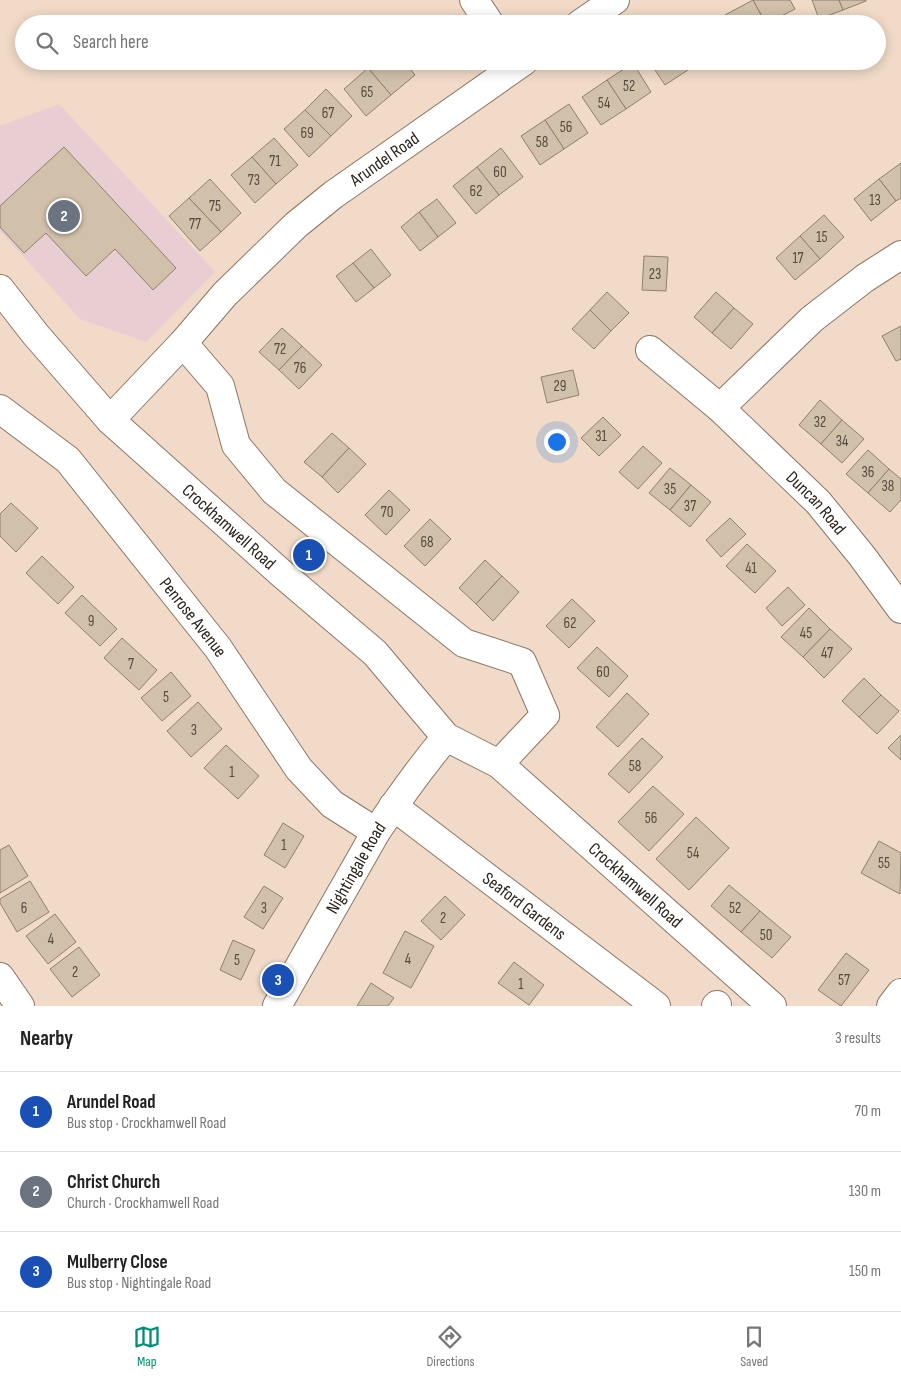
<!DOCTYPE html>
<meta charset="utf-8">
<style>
body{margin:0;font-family:"Sofia Sans Condensed",sans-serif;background:#f2f2f2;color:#222}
.you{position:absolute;left:556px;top:441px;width:18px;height:18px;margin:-12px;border:4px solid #fff;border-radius:50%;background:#1a73e8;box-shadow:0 0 0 8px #1a73e833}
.badge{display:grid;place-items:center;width:32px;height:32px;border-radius:50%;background:#048d74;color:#fff;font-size:16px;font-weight:700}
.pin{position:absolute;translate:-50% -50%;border:2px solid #fff;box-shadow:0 1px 5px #0006}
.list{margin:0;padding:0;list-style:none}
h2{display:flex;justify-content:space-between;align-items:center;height:65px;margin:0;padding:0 20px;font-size:21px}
h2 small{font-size:16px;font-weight:400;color:#767676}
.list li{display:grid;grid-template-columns:32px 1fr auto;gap:15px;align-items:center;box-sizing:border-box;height:80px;padding:0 20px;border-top:1px solid #e0e0e0}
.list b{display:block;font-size:19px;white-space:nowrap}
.list p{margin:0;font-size:16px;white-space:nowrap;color:#767676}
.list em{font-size:16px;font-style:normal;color:#767676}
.icon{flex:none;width:28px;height:28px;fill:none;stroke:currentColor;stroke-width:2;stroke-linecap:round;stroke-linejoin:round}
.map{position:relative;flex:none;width:901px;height:1006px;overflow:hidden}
.search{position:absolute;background:#fff;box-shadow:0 2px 12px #0003;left:15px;right:15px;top:15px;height:55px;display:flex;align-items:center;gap:12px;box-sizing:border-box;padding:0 18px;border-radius:28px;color:#767676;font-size:19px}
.sheet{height:305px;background:#fff}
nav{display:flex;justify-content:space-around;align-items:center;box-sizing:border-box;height:70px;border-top:1px solid #e0e0e0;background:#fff;font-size:14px;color:#767676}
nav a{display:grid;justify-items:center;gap:2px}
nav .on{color:#048d74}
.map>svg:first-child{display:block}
.commercial{fill:#e8cdd2}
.building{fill:#d1c1aa;stroke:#8f806a}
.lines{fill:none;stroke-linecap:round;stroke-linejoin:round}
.minor-casing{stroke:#8b7765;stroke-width:30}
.minor{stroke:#fff;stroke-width:28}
.labels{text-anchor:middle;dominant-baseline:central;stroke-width:4;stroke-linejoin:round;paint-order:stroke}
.number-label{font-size:15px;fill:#544a3f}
.street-label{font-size:18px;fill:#2b221b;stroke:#fff}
</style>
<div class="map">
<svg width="901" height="1006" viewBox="0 0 901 1006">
<rect width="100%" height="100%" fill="#f1dac7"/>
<polygon class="commercial" points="59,104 215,272 146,342 80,319 0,231 0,126"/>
<g class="building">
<polygon points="753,0 790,0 795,9 766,24"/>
<polygon points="753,0 766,24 730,24 725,15"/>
<polygon points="812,0 839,0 843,10 819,19"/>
<polygon points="839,0 866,0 866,1 843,10"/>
<polygon points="377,61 404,61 415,75 391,95 368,68"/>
<polygon points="649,61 691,61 694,66 665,85"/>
<polygon points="633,63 651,92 626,109 607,80"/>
<polygon points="368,68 391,95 366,116 344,89"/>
<polygon points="607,80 626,109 601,125 582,97"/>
<polygon points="326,89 352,116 331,136 305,110"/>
<polygon points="569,104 588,133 564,149 545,120"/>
<polygon points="305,110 331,136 309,157 284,129"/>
<polygon points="545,120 564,149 540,165 521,136"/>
<polygon points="274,138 298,165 276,184 252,157"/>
<polygon points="64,147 176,268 153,290 115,249 86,276 46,233 24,253 0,227 0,206"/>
<polygon points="501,148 523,177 499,195 477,167"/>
<polygon points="252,157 276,184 255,203 231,175"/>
<polygon points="901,163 901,198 896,201 879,179"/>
<polygon points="477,167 499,195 476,214 453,186"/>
<polygon points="210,179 241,213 221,232 189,198"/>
<polygon points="879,179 896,201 871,221 854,199"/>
<polygon points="189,198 221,232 200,251 169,216"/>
<polygon points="437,199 456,223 438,237 419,212"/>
<polygon points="419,212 438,237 420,251 401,227"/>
<polygon points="824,215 844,237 820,259 800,236"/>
<polygon points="800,236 820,259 795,280 776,258"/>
<polygon points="371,249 391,275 374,288 353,263"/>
<polygon points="644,256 668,257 666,291 642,290"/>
<polygon points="353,263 374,288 356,302 336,276"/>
<polygon points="607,292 629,313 611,331 590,310"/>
<polygon points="716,292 734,308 712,333 694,317"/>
<polygon points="734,308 753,324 731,349 712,333"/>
<polygon points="590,310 611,331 594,349 572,329"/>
<polygon points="901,326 901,359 896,361 882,336"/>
<polygon points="282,328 302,346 279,370 259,352"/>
<polygon points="302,346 322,365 299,389 279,370"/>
<polygon points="573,370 579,395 547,403 541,377"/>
<polygon points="820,400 842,420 821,444 799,425"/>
<polygon points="603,417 621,435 599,456 581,438"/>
<polygon points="842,420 864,439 842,463 821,444"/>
<polygon points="332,433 349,448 322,477 304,462"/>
<polygon points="643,446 662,463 638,489 619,472"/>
<polygon points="349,448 366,464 338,493 322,477"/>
<polygon points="868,450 889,469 868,493 846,474"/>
<polygon points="670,468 691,485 670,510 649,493"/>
<polygon points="889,469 901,479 901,500 890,512 868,493"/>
<polygon points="691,485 711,502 690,527 670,510"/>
<polygon points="389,490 410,510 386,535 365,515"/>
<polygon points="11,503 38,528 16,552 0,536 0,514"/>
<polygon points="730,518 746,534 721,557 706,540"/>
<polygon points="430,519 451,539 425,566 404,546"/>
<polygon points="747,544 776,571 755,593 726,566"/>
<polygon points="42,556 74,587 58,604 26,573"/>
<polygon points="485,560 502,576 476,604 459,588"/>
<polygon points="502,576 519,592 493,621 476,604"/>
<polygon points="788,587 805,605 782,626 766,608"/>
<polygon points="82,595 117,629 100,646 65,613"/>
<polygon points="572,599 595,621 569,648 546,626"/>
<polygon points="809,608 830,629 803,657 781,637"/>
<polygon points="830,629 852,649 824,678 803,657"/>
<polygon points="122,638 157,670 139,690 104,658"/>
<polygon points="597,647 628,676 609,697 577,668"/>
<polygon points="171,672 191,696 162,721 141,698"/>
<polygon points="864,678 881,695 859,717 842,701"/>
<polygon points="627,693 649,714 618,747 596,727"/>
<polygon points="881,695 899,711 877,734 859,717"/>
<polygon points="198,702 222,729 191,757 167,731"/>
<polygon points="901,735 901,760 888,748"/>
<polygon points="642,738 663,757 629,793 608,774"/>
<polygon points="226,745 259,776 238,799 204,768"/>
<polygon points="653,786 684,814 649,851 618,822"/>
<polygon points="696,817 729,848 689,890 656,859"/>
<polygon points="283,823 304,836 285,868 264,855"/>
<polygon points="879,841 901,853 900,894 861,873"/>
<polygon points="9,845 28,876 0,893 0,850"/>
<polygon points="30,881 49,912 17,932 0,903 0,899"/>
<polygon points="729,885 760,911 741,932 711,906"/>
<polygon points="264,886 283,898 263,929 244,917"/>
<polygon points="445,896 465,915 441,940 421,921"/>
<polygon points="760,911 791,937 772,958 741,932"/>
<polygon points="55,914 76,942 48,964 26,936"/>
<polygon points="405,931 434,946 411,988 383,973"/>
<polygon points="233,940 255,950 241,980 220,970"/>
<polygon points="79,947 100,975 72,997 50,969"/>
<polygon points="846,953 869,970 841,1006 818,990"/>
<polygon points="514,962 544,985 529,1005 498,983"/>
<polygon points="371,983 394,998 388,1006 357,1006"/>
</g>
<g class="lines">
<g class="minor-casing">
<g id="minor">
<polyline points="474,0 490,24"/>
<polyline points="580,24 615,0"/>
<path id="s1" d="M 0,289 L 36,335 L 110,420 L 281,573 L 375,653 L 446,737 L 499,764 L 772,1006"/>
<polyline points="183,343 220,386 236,445 274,491 464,643 522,662 545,715 499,764"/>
<path id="s2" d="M 650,350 L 720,408 L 818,502 L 862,556 L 901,609"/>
<polyline points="720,408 812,319 865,278 901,255"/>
<path id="s3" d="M 0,409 L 68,460 L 218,648 L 299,769 L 332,804 L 376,832"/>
<path id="s4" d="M 110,420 L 183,343 L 225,294 L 296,225 L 333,195 L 524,61"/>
<path id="s5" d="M 393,806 L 656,1006"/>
<polyline points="0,977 20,1006"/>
<path id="s6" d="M 277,1006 L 376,832 C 398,799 421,767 446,737"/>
<polyline points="716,1006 717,1005"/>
<polyline points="891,1006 901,993"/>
</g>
</g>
<use href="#minor" class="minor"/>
</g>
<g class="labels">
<g class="number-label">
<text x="629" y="86">52</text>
<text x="367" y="92">65</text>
<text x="604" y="103">54</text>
<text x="328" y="113">67</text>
<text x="566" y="127">56</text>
<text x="307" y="133">69</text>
<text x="542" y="142">58</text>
<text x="275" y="161">71</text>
<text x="500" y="172">60</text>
<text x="254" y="180">73</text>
<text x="476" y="191">62</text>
<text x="875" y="200">13</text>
<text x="215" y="206">75</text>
<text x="195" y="224">77</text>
<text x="822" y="237">15</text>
<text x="798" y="258">17</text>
<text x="655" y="274">23</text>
<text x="280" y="349">72</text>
<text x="300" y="368">76</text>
<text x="560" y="386">29</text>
<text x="820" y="422">32</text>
<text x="601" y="436">31</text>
<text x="842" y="441">34</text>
<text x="868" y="472">36</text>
<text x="888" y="486">38</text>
<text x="670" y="489">35</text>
<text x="690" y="506">37</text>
<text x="387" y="512">70</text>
<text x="427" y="542">68</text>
<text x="751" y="568">41</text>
<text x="91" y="621">9</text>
<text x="570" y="623">62</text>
<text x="806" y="633">45</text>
<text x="827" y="653">47</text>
<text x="131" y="664">7</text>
<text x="603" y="672">60</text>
<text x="166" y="697">5</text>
<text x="194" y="730">3</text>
<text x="635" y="766">58</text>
<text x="232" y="772">1</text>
<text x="651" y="818">56</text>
<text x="284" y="845">1</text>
<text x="693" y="853">54</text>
<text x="884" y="863">55</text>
<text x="24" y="908">6</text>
<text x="264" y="908">3</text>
<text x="735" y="908">52</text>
<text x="443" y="918">2</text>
<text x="766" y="935">50</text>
<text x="51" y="939">4</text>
<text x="408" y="959">4</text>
<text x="237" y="960">5</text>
<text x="75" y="972">2</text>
<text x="844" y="980">57</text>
<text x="521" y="984">1</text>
</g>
<g class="street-label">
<text stroke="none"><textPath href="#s4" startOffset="380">Arundel Road</textPath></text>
<text stroke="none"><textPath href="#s2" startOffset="226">Duncan Road</textPath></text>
<text stroke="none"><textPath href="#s1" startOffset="331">Crockhamwell Road</textPath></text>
<text stroke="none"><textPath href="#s3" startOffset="286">Penrose Avenue</textPath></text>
<text stroke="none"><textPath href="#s6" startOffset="159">Nightingale Road</textPath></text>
<text stroke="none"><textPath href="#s1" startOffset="876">Crockhamwell Road</textPath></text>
<text stroke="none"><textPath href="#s5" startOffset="165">Seaford Gardens</textPath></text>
</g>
</g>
</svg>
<div class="you"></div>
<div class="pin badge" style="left:309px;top:555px;background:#1a4fb4">1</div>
<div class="pin badge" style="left:64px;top:216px;background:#6b7280">2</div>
<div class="pin badge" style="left:278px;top:980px;background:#1a4fb4">3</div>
<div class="search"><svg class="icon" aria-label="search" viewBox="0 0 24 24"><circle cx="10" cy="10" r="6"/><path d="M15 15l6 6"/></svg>Search here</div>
</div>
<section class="sheet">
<h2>Nearby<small>3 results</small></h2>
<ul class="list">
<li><span class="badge" style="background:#1a4fb4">1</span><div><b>Arundel Road</b><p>Bus stop · Crockhamwell Road</p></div><em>70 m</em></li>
<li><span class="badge" style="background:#6b7280">2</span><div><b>Christ Church</b><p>Church · Crockhamwell Road</p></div><em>130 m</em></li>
<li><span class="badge" style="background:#1a4fb4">3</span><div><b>Mulberry Close</b><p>Bus stop · Nightingale Road</p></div><em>150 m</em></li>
</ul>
</section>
<nav>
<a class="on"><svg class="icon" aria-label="map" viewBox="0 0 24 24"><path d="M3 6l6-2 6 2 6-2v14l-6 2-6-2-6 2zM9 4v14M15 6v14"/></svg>Map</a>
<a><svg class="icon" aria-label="directions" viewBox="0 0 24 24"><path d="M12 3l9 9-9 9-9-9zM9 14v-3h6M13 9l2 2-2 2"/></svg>Directions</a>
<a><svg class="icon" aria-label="saved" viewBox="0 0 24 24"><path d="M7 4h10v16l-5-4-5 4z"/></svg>Saved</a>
</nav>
